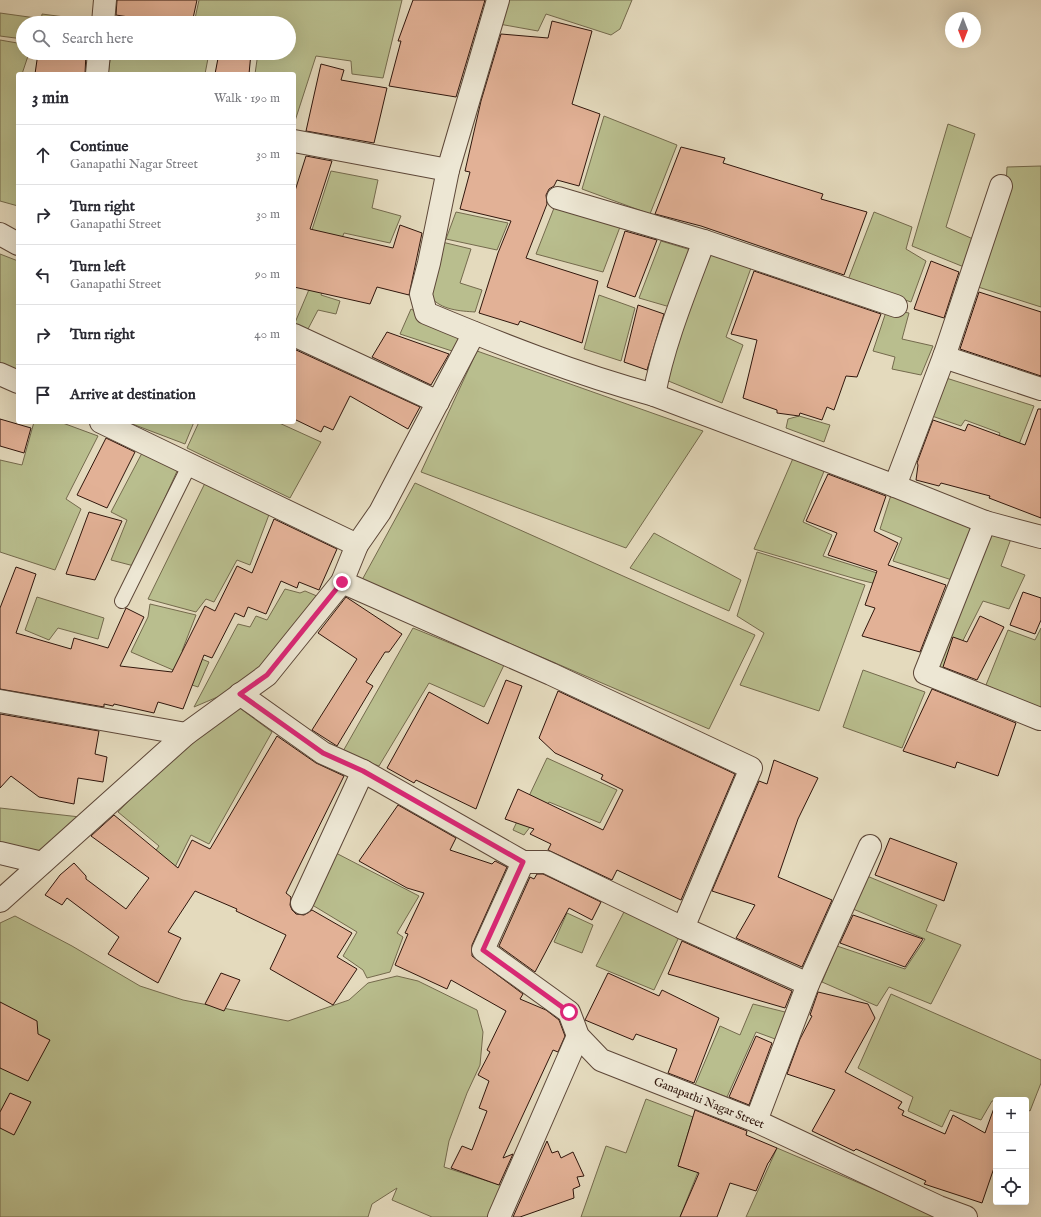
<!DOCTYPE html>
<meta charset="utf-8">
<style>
body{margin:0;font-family:"IM FELL English",serif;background:#f7f7f7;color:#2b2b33}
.controls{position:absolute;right:12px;bottom:12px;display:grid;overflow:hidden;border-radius:4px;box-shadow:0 4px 16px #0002}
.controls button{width:36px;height:36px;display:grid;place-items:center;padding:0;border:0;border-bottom:1px solid #e1e1e2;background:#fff;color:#2b2b33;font:20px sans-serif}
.compass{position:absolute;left:945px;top:12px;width:36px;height:36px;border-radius:50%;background:#fff;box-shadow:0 4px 16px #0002;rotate:180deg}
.stop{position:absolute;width:12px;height:12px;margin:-9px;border:3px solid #db2777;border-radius:50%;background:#fff}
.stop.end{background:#db2777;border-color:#fff;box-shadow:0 1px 4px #0008}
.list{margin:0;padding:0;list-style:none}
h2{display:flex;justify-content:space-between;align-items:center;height:52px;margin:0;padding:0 16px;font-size:17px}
h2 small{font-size:13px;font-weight:400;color:#7c7c81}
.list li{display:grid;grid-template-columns:26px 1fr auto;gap:12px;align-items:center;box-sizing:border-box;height:60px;padding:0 16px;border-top:1px solid #e1e1e2}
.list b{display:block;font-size:15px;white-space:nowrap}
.list p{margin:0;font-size:13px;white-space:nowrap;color:#7c7c81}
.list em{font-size:13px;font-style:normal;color:#7c7c81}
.icon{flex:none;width:22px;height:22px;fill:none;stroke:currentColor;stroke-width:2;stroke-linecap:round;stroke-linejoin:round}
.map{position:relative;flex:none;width:1041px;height:1217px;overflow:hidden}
.search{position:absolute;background:#fff;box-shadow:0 4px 16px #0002;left:16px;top:16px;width:280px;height:44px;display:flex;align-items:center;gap:10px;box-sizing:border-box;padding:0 14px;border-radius:22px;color:#7c7c81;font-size:15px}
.panel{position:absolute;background:#fff;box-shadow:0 4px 16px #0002;left:16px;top:72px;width:280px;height:352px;border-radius:4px}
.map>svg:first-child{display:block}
.green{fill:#b9be8e;stroke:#746a4d}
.building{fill:#e2b196;stroke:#30160c}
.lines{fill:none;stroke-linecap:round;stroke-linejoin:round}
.service-casing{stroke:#5d4738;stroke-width:16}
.minor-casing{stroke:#5d4738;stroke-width:24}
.service{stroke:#ede7d4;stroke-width:14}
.minor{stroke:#ede7d4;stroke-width:22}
.route{stroke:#db2777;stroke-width:5}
.labels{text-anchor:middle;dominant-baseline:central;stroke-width:3.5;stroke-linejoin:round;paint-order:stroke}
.street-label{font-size:12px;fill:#30160c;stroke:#ede7d4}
</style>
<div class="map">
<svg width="1041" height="1217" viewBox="0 0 1041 1217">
<rect width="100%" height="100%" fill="#e4dabd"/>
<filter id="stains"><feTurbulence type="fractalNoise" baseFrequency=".005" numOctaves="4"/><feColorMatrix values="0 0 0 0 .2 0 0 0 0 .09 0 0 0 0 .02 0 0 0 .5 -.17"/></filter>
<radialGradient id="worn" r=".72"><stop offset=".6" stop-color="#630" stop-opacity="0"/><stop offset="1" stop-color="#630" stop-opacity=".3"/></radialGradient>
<g class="green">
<polygon points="199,0 402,0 383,78 352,74 351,61 316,56 294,124 294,74 255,74 258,53 289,53 289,23 194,23"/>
<polygon points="507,0 632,0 620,29 611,35 546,14 538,31 499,24"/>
<polygon points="0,13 36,18 35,23 23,23 23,39 0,36"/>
<polygon points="42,14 72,18 72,23 41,23"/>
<polygon points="0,40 23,44 23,53 29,53 22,74 18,74 18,206 0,201"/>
<polygon points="111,53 209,53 205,74 108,74"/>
<polygon points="604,116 677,145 650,214 582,189"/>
<polygon points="948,124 975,134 946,227 973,239 964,267 912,246"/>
<polygon points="1041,166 1041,307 975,286 1005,204 1007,167"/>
<polygon points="331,171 378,180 372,208 401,216 390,243 344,233 338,248 308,242"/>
<polygon points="554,208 620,227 603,272 536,254"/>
<polygon points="456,212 508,223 497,250 446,239"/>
<polygon points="874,212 912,227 906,249 926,261 911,302 848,280"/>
<polygon points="661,241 691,250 670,307 639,298"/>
<path d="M 442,242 L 471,249 L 460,283 L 482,290 L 475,312 C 460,311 441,310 431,297 Z"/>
<polygon points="706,248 751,268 726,337 743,345 722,403 666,380"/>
<polygon points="0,254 18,261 18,372 0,364"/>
<polygon points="324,254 336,258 321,295 340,301 336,314 318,310 308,329 294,325"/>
<polygon points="599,295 635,308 621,361 584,349"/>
<polygon points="411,309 463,336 455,352 400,334"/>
<polygon points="887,309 909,313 902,339 933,346 921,375 892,369 895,357 873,351"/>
<polygon points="477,351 703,431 626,548 421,472"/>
<polygon points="943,377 1034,406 1018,447 997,440 1000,433 965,420 961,426 929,415"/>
<polygon points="799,416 830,425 824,442 786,428 788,419"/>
<polygon points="34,422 60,422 98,436 66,499 81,509 55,570 0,552 0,460 22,465"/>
<polygon points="127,422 194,422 185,444"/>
<polygon points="199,422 277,422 321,442 290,498 187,448"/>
<polygon points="142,453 178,469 134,566 111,560 127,520 111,512"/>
<polygon points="794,456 825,469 803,522 832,535 823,556 893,578 889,587 856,579 754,549"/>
<polygon points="207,479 270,512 250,565 237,560 214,602 206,599 196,612 148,599"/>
<polygon points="415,483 755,635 709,729 362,580"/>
<polygon points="891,495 974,527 952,580 893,561 902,538 880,529"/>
<polygon points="991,528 1012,536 1001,566 1025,575 1009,609 983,601 946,674 932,668"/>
<polygon points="654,533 741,580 729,611 630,568"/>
<polygon points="757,552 865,585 819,711 740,685 764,633 737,616"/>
<polygon points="285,589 300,593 305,591 324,599 261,670 234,690 194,707 238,624 250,627 256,616 267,620"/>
<polygon points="37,597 104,618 98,639 58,628 49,640 25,630"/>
<polygon points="150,604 196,615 182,651 209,662 198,687 171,678 173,670 131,652 148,617"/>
<polygon points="413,628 504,665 484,707 429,683 379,766 342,753"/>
<polygon points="1041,628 1041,711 986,685 1008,630 1035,640"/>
<polygon points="863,670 925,692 902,748 843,727"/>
<polygon points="237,706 272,732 209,844 191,835 172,873 152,856 159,846 118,812 186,741"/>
<polygon points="547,758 617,790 600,823 549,802 524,835 513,830"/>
<polygon points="0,808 80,817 40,856 0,846"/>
<polygon points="334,852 419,896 397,933 403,937 390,972 367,978 363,970 343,956 357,932 309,903"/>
<polygon points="867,876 937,905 926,931 961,945 931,1004 889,987 877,1006 822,982 837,946 905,969 925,939 853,909"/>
<polygon points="625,910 679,937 654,990 596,966"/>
<polygon points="567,913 593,925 582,953 554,942"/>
<polygon points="15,916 72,946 140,986 183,1000 288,1021 349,1000 368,983 397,976 418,981 477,1010 483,1032 480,1065 467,1093 449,1141 444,1167 512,1189 499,1217 432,1217 392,1200 397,1188 372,1204 368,1217 0,1217 0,923"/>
<polygon points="891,994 1041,1060 1041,1083 1030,1111 1026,1109 1026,1100 992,1101 981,1120 950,1110 942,1127 908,1111 913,1097 858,1068"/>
<polygon points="753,1004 789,1013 778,1040 756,1032 727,1097 695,1085 720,1026 740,1035"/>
<polygon points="646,1099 693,1117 678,1166 698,1172 680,1217 581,1217 606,1146 626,1153"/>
<polygon points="777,1148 939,1217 746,1217"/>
</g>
<g class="building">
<polygon points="117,0 197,0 192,23 167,23 116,15"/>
<polygon points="413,0 485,0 456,97 389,86 401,41 398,41"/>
<polygon points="552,21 592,31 572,104 600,114 579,186 557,180 554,186 549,189 546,195 547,204 526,258 598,281 582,343 520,321 518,325 479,313 498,253 511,221 460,209 470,172 465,171 481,101 501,34 548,38"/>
<polygon points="38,53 86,53 85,74 35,74"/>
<polygon points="219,53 251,53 249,74 215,74"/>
<polygon points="321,64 344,70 341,80 387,88 374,143 306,131"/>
<polygon points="681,147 725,158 723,163 823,194 821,199 867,212 844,275 701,226 655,214"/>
<polygon points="306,156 332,161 310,229 393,248 400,225 422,233 409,295 377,287 370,304 294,287 294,194"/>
<polygon points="625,231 657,240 635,297 607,287"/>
<polygon points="931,261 959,272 944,318 914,309"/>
<polygon points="754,271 881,314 857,377 846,376 834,410 827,407 822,420 800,413 799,416 777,413 777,410 743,398 757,340 731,334"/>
<polygon points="979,292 1041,312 1041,376 960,349"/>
<polygon points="638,305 664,314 647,370 624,362"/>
<polygon points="387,332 449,354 431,385 372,357"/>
<polygon points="294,349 420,407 408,429 350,396 333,430 324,426 321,432 294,419"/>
<polygon points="1038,409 1041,409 1041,518 989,498 990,496 941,483 939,486 916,480 918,465 917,463 933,420 965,431 968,424 1025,445"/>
<polygon points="0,419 31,428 24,453 0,446"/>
<polygon points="106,438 135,452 107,508 77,495"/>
<polygon points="828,474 886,496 874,531 898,543 888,565 946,585 920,652 862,636 875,608 865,605 877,571 828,555 837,533 806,521"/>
<polygon points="89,512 122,521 95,580 66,574"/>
<polygon points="274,519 337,549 319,590 299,582 297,588 281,581 266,614 248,607 244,617 235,613 212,658 204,655 183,709 158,702 154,713 114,704 113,706 104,704 104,707 0,689 0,608 16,567 36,574 16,633 71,649 74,638 108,648 126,608 144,617 120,666 172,672 205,606 215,611 237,566 252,573"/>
<polygon points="1023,592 1041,598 1041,620 1035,634 1010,625"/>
<polygon points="346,597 402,634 389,652 385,652 366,682 373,686 337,746 312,730 357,659 318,633"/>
<polygon points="980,616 1004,627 977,680 943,667 953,637 967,642"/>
<polygon points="506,680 522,686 476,809 416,780 414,783 387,768 429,692 488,724"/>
<polygon points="932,689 1016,723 998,776 957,762 955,768 903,751"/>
<polygon points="558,691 735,774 681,900 617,870 612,880 548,850 551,844 530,834 534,829 505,819 518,789 603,830 623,790 601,779 603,775 555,753 539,738"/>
<polygon points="0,714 99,731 95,754 107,757 103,782 78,778 74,804 39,797 11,776 0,788"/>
<polygon points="277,736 316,763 344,776 286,893 291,897 290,905 292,910 296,914 304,915 312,910 352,933 337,957 357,969 333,1005 270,969 286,935 236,911 237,909 195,891 168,932 181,938 158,983 108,954 119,937 67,898 62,905 45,895 60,875 74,863 86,876 86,879 126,909 149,878 91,836 114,815 178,868 192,840 210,849"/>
<polygon points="774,760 818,778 798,819 778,877 832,900 802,967 736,938 755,905 712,891 759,781 767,784"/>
<polygon points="398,805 456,838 450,850 492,864 495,861 507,867 472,945 472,956 523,994 520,999 546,1010 559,1020 565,1036 558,1052 553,1050 503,1158 513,1154 499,1185 451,1168 462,1146 472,1150 487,1111 479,1108 489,1081 478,1075 490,1052 487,1050 506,1011 451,980 447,989 395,965 408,934 405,933 424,893 407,888 359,861"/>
<polygon points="890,838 957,863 944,901 875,875"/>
<polygon points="537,874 543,874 601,902 592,920 569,908 535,972 499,946 530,877 534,879"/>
<polygon points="853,915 923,939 905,967 840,943"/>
<polygon points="682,941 792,991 785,1008 668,974"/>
<polygon points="221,973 240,980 224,1011 205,1004"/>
<polygon points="608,973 659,996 662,990 719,1018 694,1083 668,1073 677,1049 636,1034 633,1040 585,1020"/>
<polygon points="818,992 868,1004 875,1018 845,1072 902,1102 898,1108 904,1111 902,1115 945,1134 953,1115 985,1133 994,1108 996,1109 996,1162 982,1203 924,1184 926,1181 856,1149 854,1151 812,1131 835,1090 787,1074 800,1039 812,1016 810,1015"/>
<polygon points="0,1002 37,1021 38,1034 50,1040 28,1081 0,1068"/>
<polygon points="756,1036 772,1043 749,1105 729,1097"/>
<polygon points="10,1093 31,1102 14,1135 0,1128 0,1112"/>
<polygon points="695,1110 747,1131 746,1135 777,1148 769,1162 768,1163 756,1191 730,1183 717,1217 680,1217 699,1173 678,1166"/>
<polygon points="547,1141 552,1153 558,1151 561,1158 573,1152 584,1176 577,1177 580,1186 573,1189 574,1198 520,1217 513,1217"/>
</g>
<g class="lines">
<g class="service-casing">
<polyline id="service" points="122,601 190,464"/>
</g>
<g class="minor-casing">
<g id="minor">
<path d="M 498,0 L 448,170 L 429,263 L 421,294 L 426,313 C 500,344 576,374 654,395 L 895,486 L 985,522 L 1041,537"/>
<polyline points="103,23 105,0"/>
<polyline points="97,74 99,53"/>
<polyline points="294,141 448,170"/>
<polyline points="1001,186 944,357 1041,389"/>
<polyline points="558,198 704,241 896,306"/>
<polyline points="0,234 18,244"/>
<polyline points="294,335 438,402"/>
<polyline points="0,374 18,382"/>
<path d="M 654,395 C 664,342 685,292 704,241"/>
<polyline points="101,422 357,545"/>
<polyline points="895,486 945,354"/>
<polyline points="985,522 925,673 1040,719"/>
<polyline points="342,582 551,674 751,768 683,928 808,984"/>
<polyline points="240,694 323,753 363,771 523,862"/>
<polyline points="0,701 186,734"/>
<polyline points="0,853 42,863"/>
<polyline points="523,862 483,950 569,1012 578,1036 601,1060 756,1121 939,1207 966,1217"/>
<polyline points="523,862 546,862 683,928"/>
<polyline points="0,901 186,734 267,675 342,582 357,545 380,512 474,333"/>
<polyline points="302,903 363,771"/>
<polyline points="756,1121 808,984 870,846"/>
<polyline points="499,1217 578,1036"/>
</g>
</g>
<use href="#service" class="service"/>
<use href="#minor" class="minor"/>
</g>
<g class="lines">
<polyline class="route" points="342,582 267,675 240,694 323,753 363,771 523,862 483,950 569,1012"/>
</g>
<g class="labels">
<g class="street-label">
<text transform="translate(709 1103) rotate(22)">Ganapathi Nagar Street</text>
</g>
</g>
<rect width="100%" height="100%" filter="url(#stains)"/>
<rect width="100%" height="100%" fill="url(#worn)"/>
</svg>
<div class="controls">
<button>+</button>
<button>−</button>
<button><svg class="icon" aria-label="locate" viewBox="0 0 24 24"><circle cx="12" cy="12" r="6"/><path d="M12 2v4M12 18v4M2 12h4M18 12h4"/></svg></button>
</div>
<svg class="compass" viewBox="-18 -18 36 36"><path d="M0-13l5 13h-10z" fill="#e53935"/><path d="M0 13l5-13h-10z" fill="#7c7c81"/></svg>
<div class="stop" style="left:569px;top:1012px"></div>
<div class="stop end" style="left:342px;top:582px"></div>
<div class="search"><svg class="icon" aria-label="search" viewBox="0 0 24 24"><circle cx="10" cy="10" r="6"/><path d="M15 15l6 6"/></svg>Search here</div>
<section class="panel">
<h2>3 min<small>Walk · 190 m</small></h2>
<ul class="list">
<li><svg class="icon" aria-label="ahead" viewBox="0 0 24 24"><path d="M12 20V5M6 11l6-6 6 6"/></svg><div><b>Continue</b><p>Ganapathi Nagar Street</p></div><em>30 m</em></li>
<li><svg class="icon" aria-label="right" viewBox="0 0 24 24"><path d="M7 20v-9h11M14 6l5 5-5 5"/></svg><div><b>Turn right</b><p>Ganapathi Street</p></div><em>30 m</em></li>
<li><svg class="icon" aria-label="left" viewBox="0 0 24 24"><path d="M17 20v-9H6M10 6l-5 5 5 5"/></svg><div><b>Turn left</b><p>Ganapathi Street</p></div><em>90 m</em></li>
<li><svg class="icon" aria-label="right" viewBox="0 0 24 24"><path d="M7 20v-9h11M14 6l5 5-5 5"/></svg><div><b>Turn right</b></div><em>40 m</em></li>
<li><svg class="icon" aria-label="arrive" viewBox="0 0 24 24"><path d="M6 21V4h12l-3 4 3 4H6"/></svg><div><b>Arrive at destination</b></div></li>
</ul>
</section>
</div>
